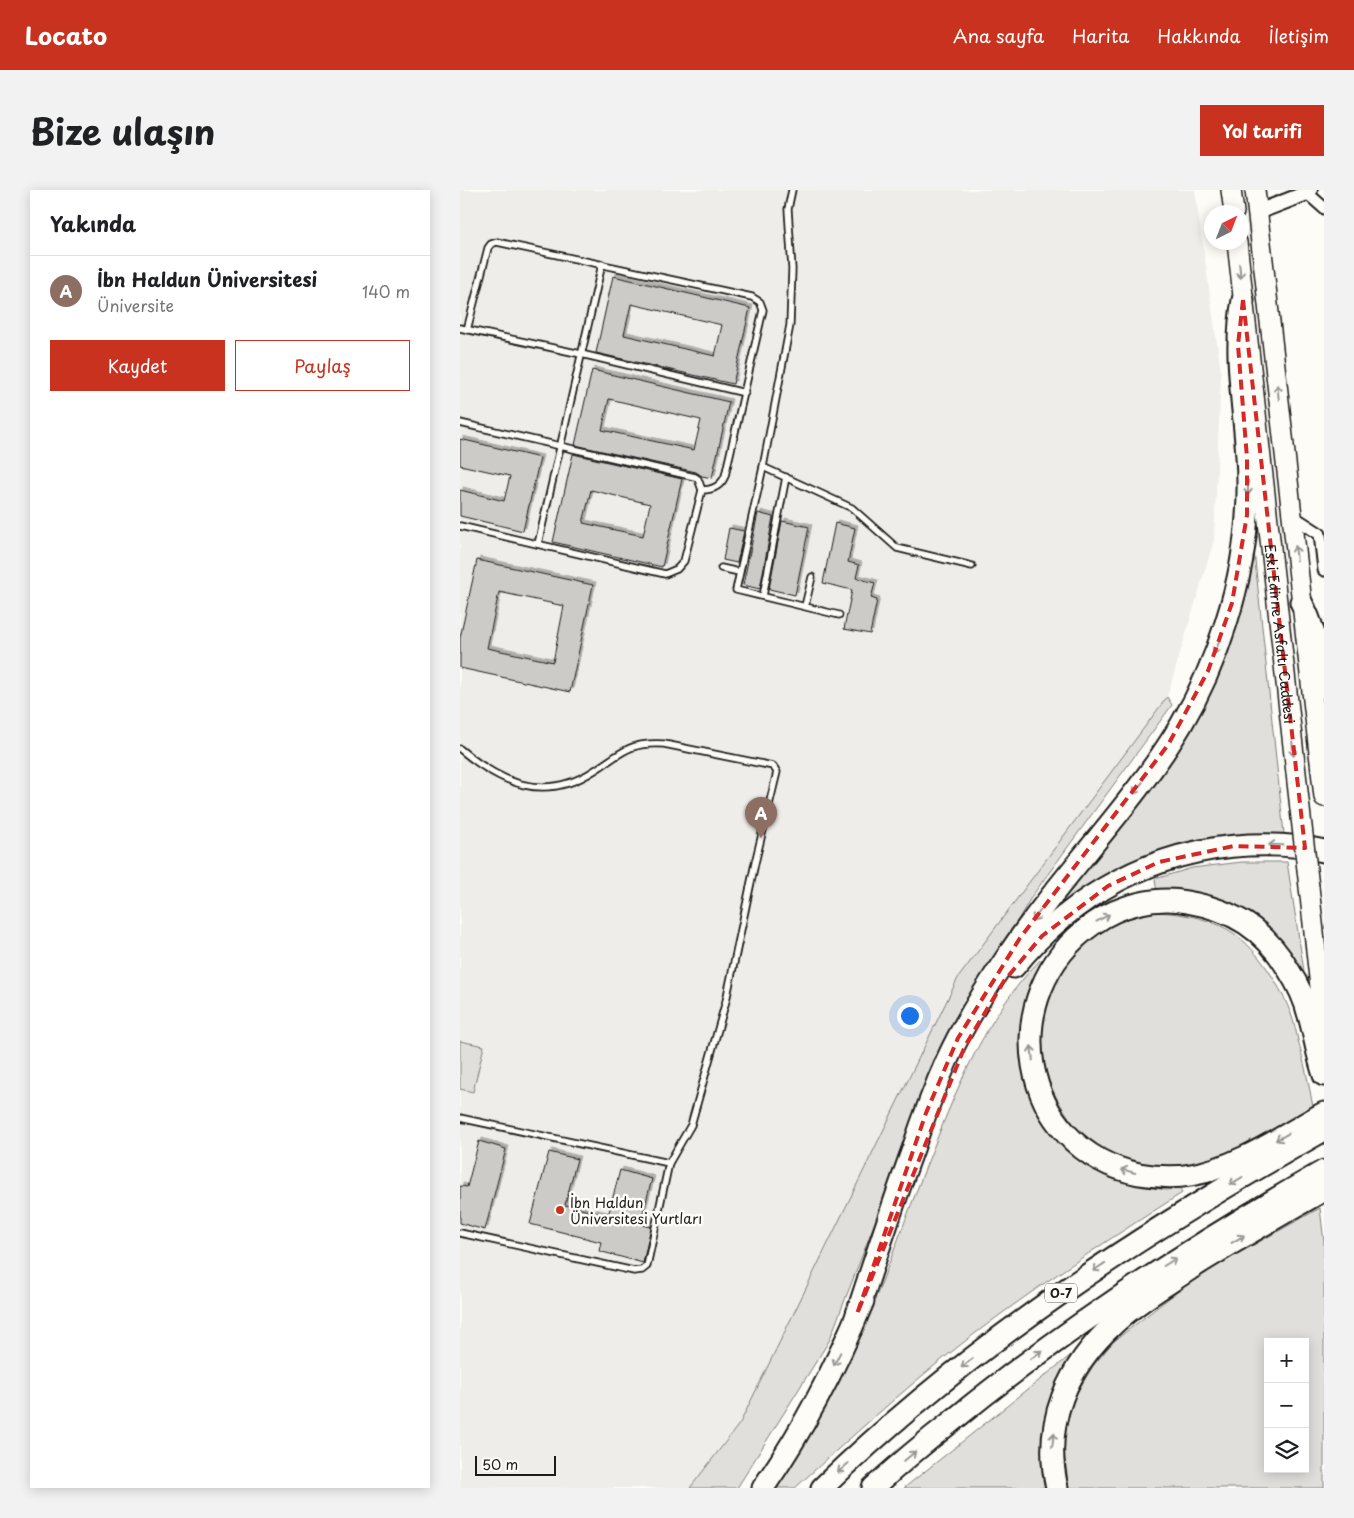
<!DOCTYPE html>
<html lang="tr">
<meta charset="utf-8">
<style>
body{margin:0;font-family:"Playpen Sans",sans-serif;background:#f2f2f2;color:#202124}
.controls{position:absolute;right:15px;bottom:15px;display:grid;overflow:hidden;border-radius:0px;box-shadow:0 2px 12px #0003}
.controls button{width:45px;height:45px;display:grid;place-items:center;padding:0;border:0;border-bottom:1px solid #e0e0e0;background:#fff;color:#202124;font:25px sans-serif}
.compass{position:absolute;left:744px;top:15px;width:45px;height:45px;border-radius:50%;background:#fff;box-shadow:0 2px 12px #0003;rotate:42deg}
.scale{position:absolute;left:15px;bottom:12px;width:81px;box-sizing:border-box;padding-left:5px;border:2px solid #1c1c1c;border-top:0;font-size:14px;line-height:18px;white-space:nowrap;color:#1c1c1c;-webkit-text-stroke:4px #fdfcf7;paint-order:stroke}
.you{position:absolute;left:449px;top:825px;width:18px;height:18px;margin:-12px;border:4px solid #fff;border-radius:50%;background:#1a73e8;box-shadow:0 0 0 8px #1a73e833}
.badge{display:grid;place-items:center;width:32px;height:32px;border-radius:50%;background:#c8321e;color:#fff;font-size:16px;font-weight:700}
.pin{position:absolute;translate:-50% -41px;filter:drop-shadow(0 1px 2px #0008)}
.pin::after{content:'';position:absolute;top:26px;width:18px;height:15px;background:inherit;clip-path:polygon(0 0,100% 0,50% 100%)}
.list{margin:0;padding:0;list-style:none}
h2{display:flex;justify-content:space-between;align-items:center;height:65px;margin:0;padding:0 20px;font-size:21px}
h2 small{font-size:16px;font-weight:400;color:#757577}
.list li{display:grid;grid-template-columns:32px 1fr auto;gap:15px;align-items:center;box-sizing:border-box;height:70px;padding:0 20px;border-top:1px solid #e0e0e0}
.list b{display:block;font-size:19px;white-space:nowrap}
.list p{margin:0;font-size:16px;white-space:nowrap;color:#757577}
.list em{font-size:16px;font-style:normal;color:#757577}
.actions{display:flex;gap:10px;padding:15px 20px}
.actions a{flex:1;padding:11px 0;border:1px solid #c8321e;border-radius:0px;text-align:center;font-size:18px;color:#c8321e}
.actions .main{background:#c8321e;color:#fff}
.icon{flex:none;width:28px;height:28px;fill:none;stroke:currentColor;stroke-width:2;stroke-linecap:round;stroke-linejoin:round}
.map{position:relative;flex:none;width:864px;height:1298px;overflow:hidden;border-radius:0px}
header{display:flex;align-items:center;gap:30px;box-sizing:border-box;height:70px;padding:0 25px;background:#c8321e;color:#fff}
header strong{font-size:24px}
nav{display:flex;gap:28px;margin-inline-start:auto;font-size:18px}
.intro{display:flex;align-items:center;justify-content:space-between;box-sizing:border-box;height:120px;padding:0 30px}
h1{margin:0;font-size:35px}
.button{padding:12px 22px;border-radius:0px;background:#c8321e;color:#fff;font-size:18px;font-weight:700}
main{display:flex;gap:30px;padding:0 30px}
aside{flex:1;background:#fff;border-radius:0px;box-shadow:0 2px 12px #0003}
.map>svg:first-child{display:block}
.built{fill:#eeede9}
.green{fill:#e0dfdb;stroke:#7e7e7c;fill-rule:evenodd}
.building{fill:#cccbc8;stroke:#1c1c1c;fill-rule:evenodd;filter:url(#shadow)}
.lines{fill:none;stroke-linecap:round;stroke-linejoin:round}
.service-casing{stroke:#1c1c1c;stroke-width:9}
.minor-casing{stroke:#1c1c1c;stroke-width:15}
.tertiary-casing{stroke:#1c1c1c;stroke-width:18}
.trunk-casing{stroke:#1c1c1c;stroke-width:22}
.motorway-casing{stroke:#1c1c1c;stroke-width:25}
.service{stroke:#fdfcf7;stroke-width:5.5}
.minor{stroke:#fdfcf7;stroke-width:11}
.tertiary{stroke:#fdfcf7;stroke-width:14}
.trunk{stroke:#fdfcf7;stroke-width:19}
.motorway{stroke:#fdfcf7;stroke-width:21}
.trunk-bridge-casing{stroke:#1c1c1c;stroke-width:22;stroke-linecap:butt}
.trunk-bridge{stroke:#fdfcf7;stroke-width:19}
.oneway{stroke:#989794}
.marked{fill:none;stroke:#d62828;stroke-width:4;stroke-dasharray:10 6;stroke-linejoin:round}
.poi-dot{fill:#c8321e;stroke:#fdfcf7;stroke-width:2}
.labels{text-anchor:middle;dominant-baseline:central;stroke-width:5;stroke-linejoin:round;paint-order:stroke}
.shield{fill:#fdfcf7;stroke:#605f5e;stroke-width:1}
.shield-label{font-size:12px;font-weight:bold;fill:#1c1c1c}
.street-label{font-size:14px;fill:#1c1c1c;stroke:#fdfcf7}
.poi-label{font-size:14px;fill:#1c1c1c;stroke:#fdfcf7;text-anchor:start}
</style>
<header>
<strong>Locato</strong>
<nav><a>Ana sayfa</a><a>Harita</a><a>Hakkında</a><a>İletişim</a></nav>
</header>
<div class="intro"><h1>Bize ulaşın</h1><a class="button">Yol tarifi</a></div>
<main>
<aside>
<h2>Yakında<small></small></h2>
<ul class="list">
<li><span class="badge" style="background:#8d6e63">A</span><div><b>İbn Haldun Üniversitesi</b><p>Üniversite</p></div><em>140 m</em></li>
</ul>
<div class="actions"><a class="main">Kaydet</a><a>Paylaş</a></div>
</aside>
<div class="map">
<svg width="864" height="1298" viewBox="0 0 864 1298">
<defs>
<filter id="shadow"><feDropShadow dx="3" dy="-3" stdDeviation="0" flood-color="#0004"/></filter>
</defs>
<rect width="100%" height="100%" fill="#fdfcf7"/>
<filter id="ink" filterUnits="userSpaceOnUse"><feTurbulence type="fractalNoise" baseFrequency=".02" numOctaves="2"/><feDisplacementMap in="SourceGraphic" scale="10" xChannelSelector="R" yChannelSelector="G"/><feConvolveMatrix kernelMatrix="1 2 1 2 8 2 1 2 1" color-interpolation-filters="sRGB"/></filter>
<g filter="url(#ink)">
<polygon class="built" points="0,0 735,0 761,182 754,350 707,507 498,788 280,1233 230,1298 0,1298"/>
<g class="green">
<path d="M 790,360 L 794,361 L 824,644 C 791,644 757,644 725,652 C 677,665 634,695 592,721 L 700,583 Z"/>
<polygon points="707,507 712,515 572,706 488,849 462,911 369,1151 277,1298 230,1298 280,1233 498,788"/>
<polygon points="782,672 827,672 844,781 841,782 817,751 697,704 695,689 732,678"/>
<path d="M 694,722 C 723,723 757,729 780,748 C 801,765 822,799 831,824 C 834,832 836,841 838,850 C 844,872 849,894 853,917 C 828,931 796,954 771,964 C 761,968 751,970 741,973 C 734,975 727,978 720,979 C 705,981 688,976 675,972 C 662,969 648,964 637,957 C 622,947 613,934 604,920 C 561,857 584,776 647,736 C 661,727 679,725 694,722 Z"/>
<path d="M 581,769 L 584,772 L 567,804 L 561,834 L 560,869 L 573,911 L 592,945 L 621,972 L 645,985 L 674,994 L 706,1000 L 720,998 L 722,1003 C 659,1043 597,1083 537,1127 C 466,1179 400,1239 335,1298 L 315,1298 C 338,1262 362,1226 381,1187 C 395,1158 408,1127 420,1097 C 440,1045 459,993 480,941 C 505,879 533,818 581,769 Z"/>
<polygon points="0,851 24,856 13,902 0,899"/>
<path d="M 860,1018 L 864,1052 L 864,1298 L 609,1298 L 603,1255 L 612,1211 L 633,1176 L 653,1152 L 736,1087 ZM 808,1152 L 845,1152 L 845,1279 L 808,1279 Z"/>
<polygon points="611,1165 587,1218 582,1278 586,1298 444,1298"/>
</g>
<g class="building">
<path d="M 153,86 L 290,118 L 273,194 L 136,163 ZM 171,114 L 262,135 L 255,166 L 164,145 Z"/>
<path d="M 132,180 L 269,212 L 252,288 L 242,286 L 236,282 L 115,255 ZM 149,209 L 241,230 L 234,260 L 142,240 Z"/>
<polygon points="0,249 80,268 63,341 0,326 0,300 44,311 50,286 0,275"/>
<path d="M 113,264 L 222,289 L 202,377 L 93,352 ZM 131,300 L 190,314 L 183,346 L 123,333 Z"/>
<polygon points="298,323 313,327 300,399 283,395"/>
<polygon points="322,331 349,337 335,405 309,399"/>
<polygon points="375,333 395,338 388,372 399,375 396,388 415,393 411,408 417,410 410,444 384,439 392,400 363,393"/>
<polygon points="269,338 284,341 277,373 263,370"/>
<path d="M 17,370 L 133,395 L 110,502 L 0,478 L 0,448 ZM 39,402 L 104,416 L 93,472 L 27,458 Z"/>
<polygon points="19,951 46,959 25,1040 0,1033 0,996 7,997"/>
<polygon points="89,962 117,969 105,1015 148,1026 160,980 192,989 180,1034 191,1037 183,1073 139,1061 141,1052 70,1034"/>
</g>
<g class="lines">
<g class="service-casing">
<g id="service">
<polyline points="332,0 328,19 332,79 330,135 303,277 276,400 379,425"/>
<polyline points="0,138 121,164 285,203"/>
<polyline points="0,233 235,287 238,289 242,300"/>
<polyline points="303,277 392,318 437,358 512,376"/>
<path d="M 0,336 L 205,384 L 217,379 L 224,371 L 242,300 C 253,300 261,296 265,286 L 303,120 L 300,112 L 292,107 L 37,52 L 31,54 L 28,58 L 7,140"/>
<polyline points="78,354 142,74"/>
<polyline points="261,378 279,382"/>
<polyline points="303,406 326,287"/>
<polyline points="345,416 352,387"/>
<path d="M 0,559 C 42,594 85,613 135,580 C 163,562 169,552 204,554 L 313,576 L 317,582 L 295,673 L 266,811 L 231,935 L 209,973 L 187,1076 L 182,1080 L 174,1081 L 0,1043"/>
<polyline points="0,928 209,973"/>
</g>
</g>
<g class="minor-casing">
<g id="minor">
<polyline points="847,3 864,18"/>
<polyline points="832,326 860,344 864,380"/>
</g>
</g>
<g class="tertiary-casing">
<polyline id="tertiary" points="798,22 847,3 850,0"/>
</g>
<g class="trunk-casing">
<g id="trunk">
<polyline points="771,0 774,22"/>
<polyline points="795,0 864,607"/>
<path id="s1" d="M 777,52 L 840,619"/>
<polyline points="849,697 864,833"/>
</g>
</g>
<g class="motorway-casing">
<g id="motorway">
<path d="M 841,412 C 856,438 859,468 864,497"/>
<path d="M 554,777 C 613,704 694,660 789,655 C 813,654 840,655 864,661"/>
<path d="M 864,885 C 857,865 855,846 849,826 C 845,809 837,793 828,779 C 804,739 773,720 727,712 C 696,706 659,715 633,734 C 533,804 558,959 679,984 C 697,987 713,988 731,985 C 779,977 822,946 864,923"/>
<path d="M 397,1124 C 415,1069 433,1014 453,959 C 463,929 474,899 487,870 C 504,833 526,798 549,764 C 602,684 672,617 721,535 C 740,503 755,468 766,433 C 783,380 791,322 787,267 C 784,214 773,162 783,110"/>
<path d="M 303,1298 C 343,1240 376,1177 403,1111"/>
<path d="M 362,1298 C 510,1154 685,1041 864,940"/>
<path d="M 413,1298 C 438,1275 464,1253 491,1232 C 608,1136 732,1056 864,981"/>
<path d="M 597,1298 C 582,1233 607,1176 656,1132 C 678,1111 705,1096 730,1079 C 774,1051 819,1026 864,1000"/>
</g>
</g>
<use href="#service" class="service"/>
<use href="#minor" class="minor"/>
<use href="#tertiary" class="tertiary"/>
<use href="#trunk" class="trunk"/>
<use href="#motorway" class="motorway"/>
<g class="trunk-bridge-casing">
<polyline id="trunk-bridge" points="840,619 849,697"/>
</g>
<use href="#trunk-bridge" class="trunk-bridge"/>
</g>
<defs><path id="oneway-shaft" d="M-6 0H5M1.5-3L5.5 0L1.5 3" fill="none" stroke-width="1.6" stroke-linecap="round" stroke-linejoin="round" transform="scale(1.25)"/></defs>
<g class="oneway">
<use href="#oneway-shaft" transform="translate(780 81) rotate(84)"/>
<use href="#oneway-shaft" transform="translate(818 202) rotate(-96)"/>
<use href="#oneway-shaft" transform="translate(788 298) rotate(90)"/>
<use href="#oneway-shaft" transform="translate(836 363) rotate(-96)"/>
<use href="#oneway-shaft" transform="translate(757 457) rotate(111)"/>
<use href="#oneway-shaft" transform="translate(833 559) rotate(84)"/>
<use href="#oneway-shaft" transform="translate(678 598) rotate(128)"/>
<use href="#oneway-shaft" transform="translate(816 655) rotate(-178)"/>
<use href="#oneway-shaft" transform="translate(577 725) rotate(127)"/>
<use href="#oneway-shaft" transform="translate(643 728) rotate(-29)"/>
<use href="#oneway-shaft" transform="translate(572 863) rotate(-96)"/>
<use href="#oneway-shaft" transform="translate(822 947) rotate(151)"/>
<use href="#oneway-shaft" transform="translate(668 981) rotate(-165)"/>
<use href="#oneway-shaft" transform="translate(776 991) rotate(149)"/>
<use href="#oneway-shaft" transform="translate(778 1049) rotate(-31)"/>
<use href="#oneway-shaft" transform="translate(710 1072) rotate(-32)"/>
<use href="#oneway-shaft" transform="translate(639 1077) rotate(146)"/>
<use href="#oneway-shaft" transform="translate(576 1165) rotate(-37)"/>
<use href="#oneway-shaft" transform="translate(377 1169) rotate(116)"/>
<use href="#oneway-shaft" transform="translate(507 1173) rotate(142)"/>
<use href="#oneway-shaft" transform="translate(593 1250) rotate(-83)"/>
<use href="#oneway-shaft" transform="translate(450 1266) rotate(-40)"/>
<use href="#oneway-shaft" transform="translate(383 1278) rotate(138)"/>
</g>
</g>
<path class="marked" d="M 783,110 L 845,658 L 774,656 L 699,672 L 648,696 L 582,746 L 544,791 L 505,856 L 397,1124 L 466,923 L 498,848 L 560,748 L 708,555 L 748,481 L 772,413 L 787,325 L 787,268 L 778,155 Z"/>
<circle class="poi-dot" cx="100" cy="1020" r="5"/>
<g class="labels">
<rect class="shield" x="585" y="1093.5" width="32" height="19" rx="4"/>
<g class="shield-label">
<text x="601" y="1103">O-7</text>
</g>
<g class="street-label">
<text stroke="none"><textPath href="#s1" startOffset="394">Eski Edirne Asfaltı Caddesi</textPath></text>
</g>
<g class="poi-label">
<text x="110" y="1012">İbn Haldun<tspan x="110" dy="16">Üniversitesi Yurtları</tspan></text>
</g>
</g>
</svg>
<div class="controls">
<button>+</button>
<button>−</button>
<button><svg class="icon" aria-label="layers" viewBox="0 0 24 24"><path d="M12 4l9 5-9 5-9-5zM3 14l9 5 9-5"/></svg></button>
</div>
<svg class="compass" viewBox="-18 -18 36 36"><path d="M0-13l5 13h-10z" fill="#e53935"/><path d="M0 13l5-13h-10z" fill="#757577"/></svg>
<div class="scale">50 m</div>
<div class="you"></div>
<div class="pin badge" style="left:301px;top:648px;background:#8d6e63">A</div>
</div>
</main>
